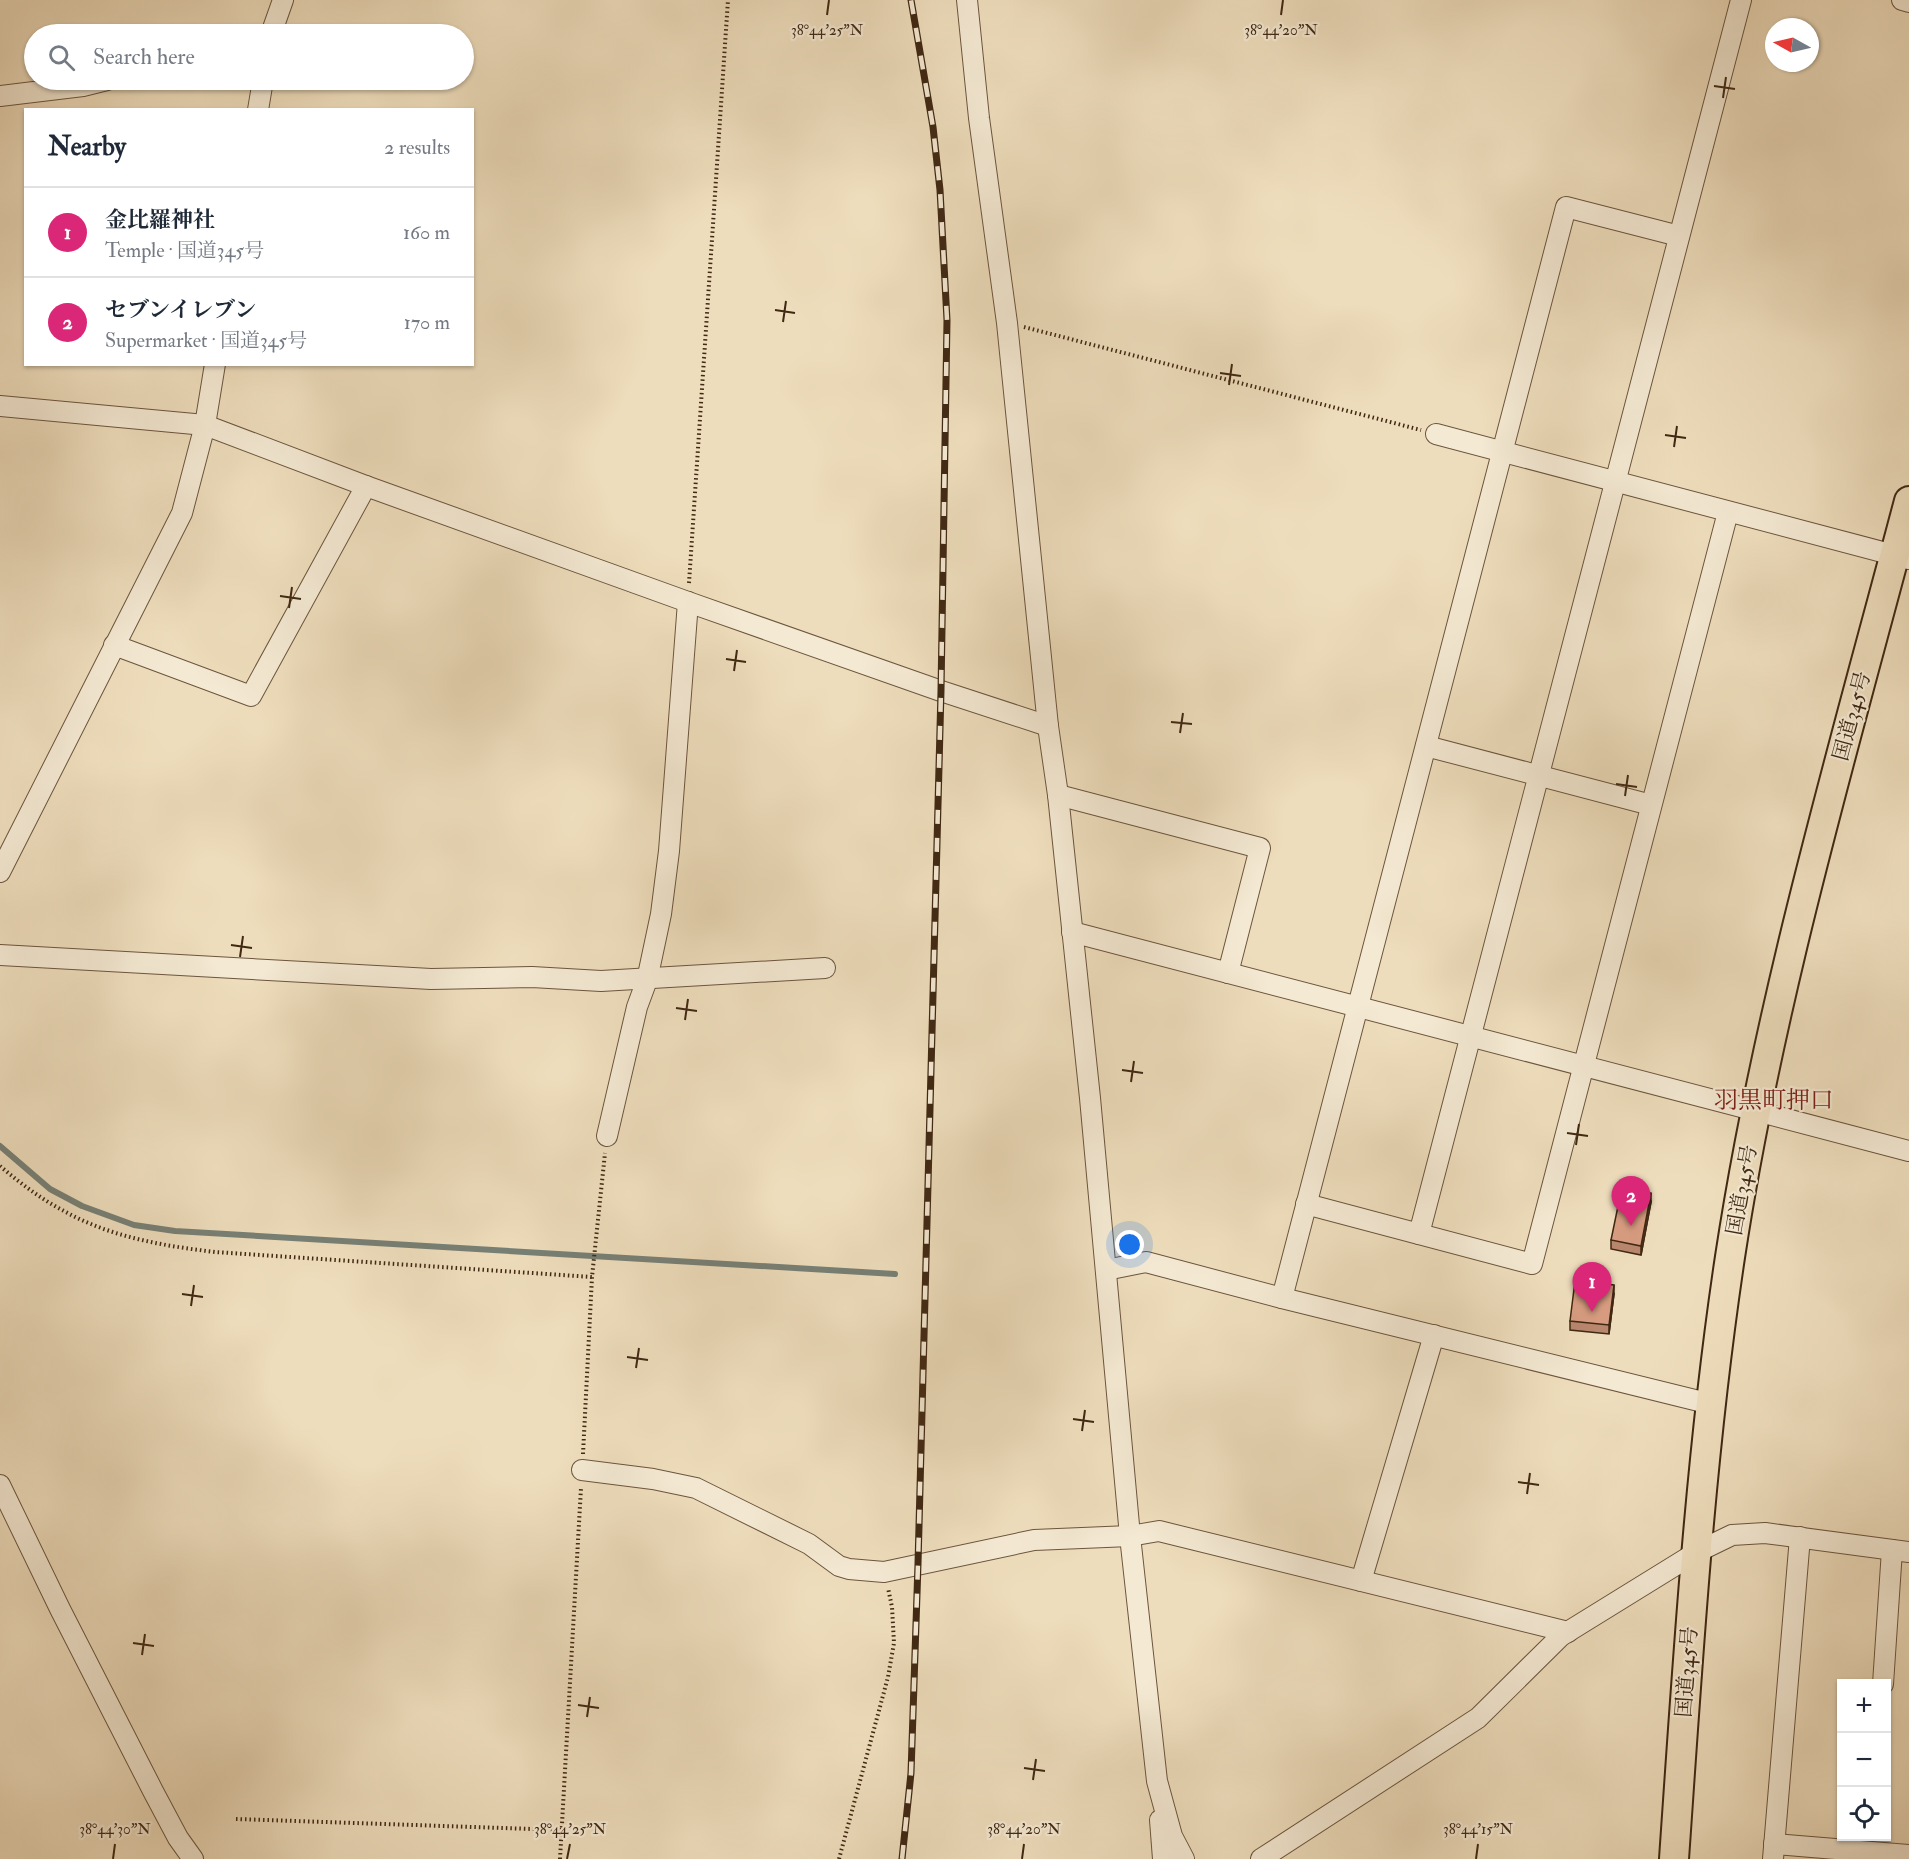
<!DOCTYPE html>
<meta charset="utf-8">
<style>
body{margin:0;font-family:"IM FELL Double Pica","Noto Serif JP",serif;background:#f6f6f7;color:#1f2937}
.controls{position:absolute;right:18px;bottom:18px;display:grid;overflow:hidden;border-radius:0px;box-shadow:0 2px 4px #0004}
.controls button{width:54px;height:54px;display:grid;place-items:center;padding:0;border:0;border-bottom:2px solid #e0e1e3;background:#fff;color:#1f2937;font:30px sans-serif}
.compass{position:absolute;left:1765px;top:18px;width:54px;height:54px;border-radius:50%;background:#fff;box-shadow:0 2px 4px #0004;rotate:278deg}
.you{position:absolute;left:1130px;top:1245px;width:21px;height:21px;margin:-15px;border:4px solid #fff;border-radius:50%;background:#1a73e8;box-shadow:0 0 0 9px #1a73e833}
.badge{display:grid;place-items:center;width:39px;height:39px;border-radius:50%;background:#db2777;color:#fff;font-size:20px;font-weight:700}
.pin{position:absolute;translate:-50% -50px;filter:drop-shadow(0 2px 3px #0008)}
.pin::after{content:'';position:absolute;top:32px;width:21px;height:18px;background:inherit;clip-path:polygon(0 0,100% 0,50% 100%)}
.list{margin:0;padding:0;list-style:none}
h2{display:flex;justify-content:space-between;align-items:center;height:78px;margin:0;padding:0 24px;font-size:26px}
h2 small{font-size:20px;font-weight:400;color:#747a83}
.list li{display:grid;grid-template-columns:39px 1fr auto;gap:18px;align-items:center;box-sizing:border-box;height:90px;padding:0 24px;border-top:2px solid #e0e1e3}
.list b{display:block;font-size:22px;white-space:nowrap}
.list p{margin:0;font-size:20px;white-space:nowrap;color:#747a83}
.list em{font-size:20px;font-style:normal;color:#747a83}
.icon{flex:none;width:33px;height:33px;fill:none;stroke:currentColor;stroke-width:2;stroke-linecap:round;stroke-linejoin:round}
.map{position:relative;flex:none;width:1909px;height:1859px;overflow:hidden}
.search{position:absolute;background:#fff;box-shadow:0 2px 4px #0004;left:24px;top:24px;width:450px;height:66px;display:flex;align-items:center;gap:15px;box-sizing:border-box;padding:0 21px;border-radius:33px;color:#747a83;font-size:22px}
.panel{position:absolute;background:#fff;box-shadow:0 2px 4px #0004;left:24px;top:108px;width:450px;height:258px;border-radius:0px}
.map>svg:first-child{display:block}
.lines{fill:none;stroke-linecap:round;stroke-linejoin:round}
.stream{stroke:#778076;stroke-width:6}
.minor-casing{stroke:#6c553d;stroke-width:22}
.highway-casing{stroke:#402813;stroke-width:32}
.path{stroke:#402813;stroke-width:4;stroke-dasharray:1.5 3;stroke-linecap:butt}
.minor{stroke:#f4e9d3;stroke-width:20}
.highway{stroke:#eeddbc;stroke-width:28}
.rail-casing{stroke:#402813;stroke-width:7}
.rail{stroke:#f4e9d3;stroke-width:4.5;stroke-dasharray:14;stroke-linecap:butt}
.wall{fill:#b9866e;stroke:#402813;stroke-width:1.5}
.shaded-wall{fill:#966d5a;stroke:#402813;stroke-width:1.5}
.building{fill:#d79c80;stroke:#402813;stroke-width:1.5}
.ticks{fill:none;stroke:#402813;stroke-width:2}
.labels{text-anchor:middle;dominant-baseline:central;stroke-width:4.5;stroke-linejoin:round;paint-order:stroke}
.street-label{font-size:21px;fill:#402813;stroke:#f4e9d3}
.quarter-label{font-size:24px;fill:#7a1f14;stroke:#f4e9d3}
.ticks-label{font-size:15px;text-anchor:middle;fill:#402813;stroke:#f4e9d3;stroke-width:4.5;stroke-linejoin:round;paint-order:stroke}
</style>
<div class="map">
<svg width="1909" height="1859" viewBox="0 0 1909 1859">
<rect width="100%" height="100%" fill="#eeddbc"/>
<filter id="stains"><feTurbulence type="fractalNoise" baseFrequency=".00333" numOctaves="4"/><feColorMatrix values="0 0 0 0 .2 0 0 0 0 .09 0 0 0 0 .02 0 0 0 .5 -.17"/></filter>
<radialGradient id="worn" r=".72"><stop offset=".6" stop-color="#630" stop-opacity="0"/><stop offset="1" stop-color="#630" stop-opacity=".3"/></radialGradient>
<g class="lines">
<polyline class="stream" points="0,1146 50,1189 82,1206 134,1225 175,1231 895,1274"/>
<g class="minor-casing">
<g id="minor">
<polyline points="967,0 979,118 1007,323 1048,726 1058,795 1090,1098 1130,1536 1157,1781 1172,1836 1184,1859"/>
<polyline points="1902,0 1909,2"/>
<polyline points="271,34 283,0"/>
<polyline points="0,96 83,86 107,80"/>
<polyline points="258,110 263,80"/>
<polyline points="0,406 205,425 366,486 688,602 941,691 1048,726"/>
<polyline points="1436,434 1909,559"/>
<polyline points="114,645 251,696 366,486"/>
<polyline points="1426,746 1651,805"/>
<polyline points="1058,795 1260,848 1228,973"/>
<polyline points="0,872 182,513 205,425 215,364"/>
<polyline points="1072,932 1909,1151"/>
<polyline points="0,955 431,979 532,977 601,981 825,968"/>
<polyline points="607,1136 637,1007 647,980 661,914 669,851 688,602"/>
<polyline points="1306,1204 1532,1264 1728,512"/>
<polyline points="1419,1234 1741,0"/>
<polyline points="1106,1270 1146,1262 1282,1298 1711,1404"/>
<polyline points="1282,1298 1566,207 1679,236"/>
<polyline points="582,1470 653,1479 696,1488 809,1544 839,1566 849,1569 884,1572 1034,1540 1130,1536 1159,1531 1568,1632"/>
<polyline points="0,1485 60,1609 153,1791 178,1838 193,1859"/>
<polyline points="1361,1581 1434,1335"/>
<polyline points="1883,1684 1892,1550"/>
<polyline points="1160,1820 1163,1859"/>
<polyline points="1774,1844 1909,1855"/>
<polyline points="1261,1859 1478,1718 1561,1636 1697,1552 1732,1535 1765,1533 1909,1552"/>
<polyline points="1773,1859 1800,1537"/>
</g>
</g>
<g class="highway-casing">
<path id="highway" d="M 1674,1859 C 1688,1658 1700,1456 1730,1257 C 1769,1001 1843,751 1909,501"/>
</g>
<g class="path">
<polyline points="1024,327 1421,430"/>
<polyline points="689,583 728,0"/>
<path d="M 0,1166 C 20,1183 41,1199 64,1211 C 110,1237 164,1246 215,1252 L 592,1277"/>
<polyline points="583,1454 592,1277 605,1153"/>
<polyline points="236,1819 562,1830"/>
<polyline points="560,1859 581,1488"/>
<polyline points="839,1859 888,1677 894,1643 892,1607 888,1588"/>
</g>
<use href="#minor" class="minor"/>
<use href="#highway" class="highway"/>
<g class="rail-casing">
<polyline id="rail" points="902,1859 911,1773 918,1564 941,691 947,320 940,190 933,127 911,0"/>
</g>
<use href="#rail" class="rail"/>
</g>
<g class="wall">
<polygon points="1651,1202 1641,1255 1611,1249 1611,1240"/>
<polygon points="1614,1294 1609,1334 1570,1330 1570,1321"/>
</g>
<g class="shaded-wall">
<polygon points="1651,1193 1651,1202 1641,1255 1641,1246"/>
<polygon points="1614,1285 1614,1294 1609,1334 1609,1325"/>
</g>
<g class="building">
<polygon points="1622,1187 1651,1193 1641,1246 1611,1240"/>
<polygon points="1575,1281 1614,1285 1609,1325 1570,1321"/>
</g>
<path class="ticks" d="M 827,15 L 829,0M 1281,15 L 1283,0M 1714,86 L 1735,89M 1723,98 L 1726,77M 775,310 L 795,313M 783,322 L 786,301M 1220,373 L 1241,376M 1229,385 L 1232,364M 1665,435 L 1686,438M 1674,447 L 1677,426M 280,596 L 301,599M 289,608 L 292,587M 726,659 L 746,662M 734,671 L 737,650M 1171,722 L 1192,724M 1180,733 L 1183,713M 1616,784 L 1637,787M 1625,796 L 1628,775M 231,945 L 252,948M 240,957 L 243,936M 676,1008 L 697,1011M 685,1020 L 688,999M 1122,1070 L 1143,1073M 1131,1082 L 1134,1061M 1567,1133 L 1588,1136M 1576,1145 L 1579,1124M 182,1294 L 203,1297M 191,1306 L 194,1285M 627,1357 L 648,1360M 636,1368 L 639,1348M 1073,1419 L 1094,1422M 1082,1431 L 1085,1410M 1518,1482 L 1539,1485M 1527,1494 L 1530,1473M 133,1643 L 154,1646M 142,1655 L 145,1634M 578,1705 L 599,1708M 587,1717 L 590,1697M 1024,1768 L 1045,1771M 1033,1780 L 1036,1759M 113,1859 L 115,1844M 567,1859 L 570,1844M 1022,1859 L 1024,1844M 1476,1859 L 1478,1844"/>
<g class="labels">
<g class="street-label">
<text transform="translate(1852 716) rotate(-75)">国道345号</text>
<text transform="translate(1742 1190) rotate(-80)">国道345号</text>
<text transform="translate(1687 1672) rotate(-86)">国道345号</text>
</g>
<g class="quarter-label">
<text x="1774" y="1100">羽黒町押口</text>
</g>
</g>
<g class="ticks-label">
<text x="827" y="35">38°44'25"N</text>
<text x="1281" y="35">38°44'20"N</text>
<text x="115" y="1834">38°44'30"N</text>
<text x="570" y="1834">38°44'25"N</text>
<text x="1024" y="1834">38°44'20"N</text>
<text x="1478" y="1834">38°44'15"N</text>
</g>
<rect width="100%" height="100%" filter="url(#stains)"/>
<rect width="100%" height="100%" fill="url(#worn)"/>
</svg>
<div class="controls">
<button>+</button>
<button>−</button>
<button><svg class="icon" aria-label="locate" viewBox="0 0 24 24"><circle cx="12" cy="12" r="6"/><path d="M12 2v4M12 18v4M2 12h4M18 12h4"/></svg></button>
</div>
<svg class="compass" viewBox="-18 -18 36 36"><path d="M0-13l5 13h-10z" fill="#e53935"/><path d="M0 13l5-13h-10z" fill="#747a83"/></svg>
<div class="you"></div>
<div class="pin badge" style="left:1592px;top:1312px">1</div>
<div class="pin badge" style="left:1631px;top:1226px">2</div>
<div class="search"><svg class="icon" aria-label="search" viewBox="0 0 24 24"><circle cx="10" cy="10" r="6"/><path d="M15 15l6 6"/></svg>Search here</div>
<section class="panel">
<h2>Nearby<small>2 results</small></h2>
<ul class="list">
<li><span class="badge">1</span><div><b>金比羅神社</b><p>Temple · 国道345号</p></div><em>160 m</em></li>
<li><span class="badge">2</span><div><b>セブンイレブン</b><p>Supermarket · 国道345号</p></div><em>170 m</em></li>
</ul>
</section>
</div>
